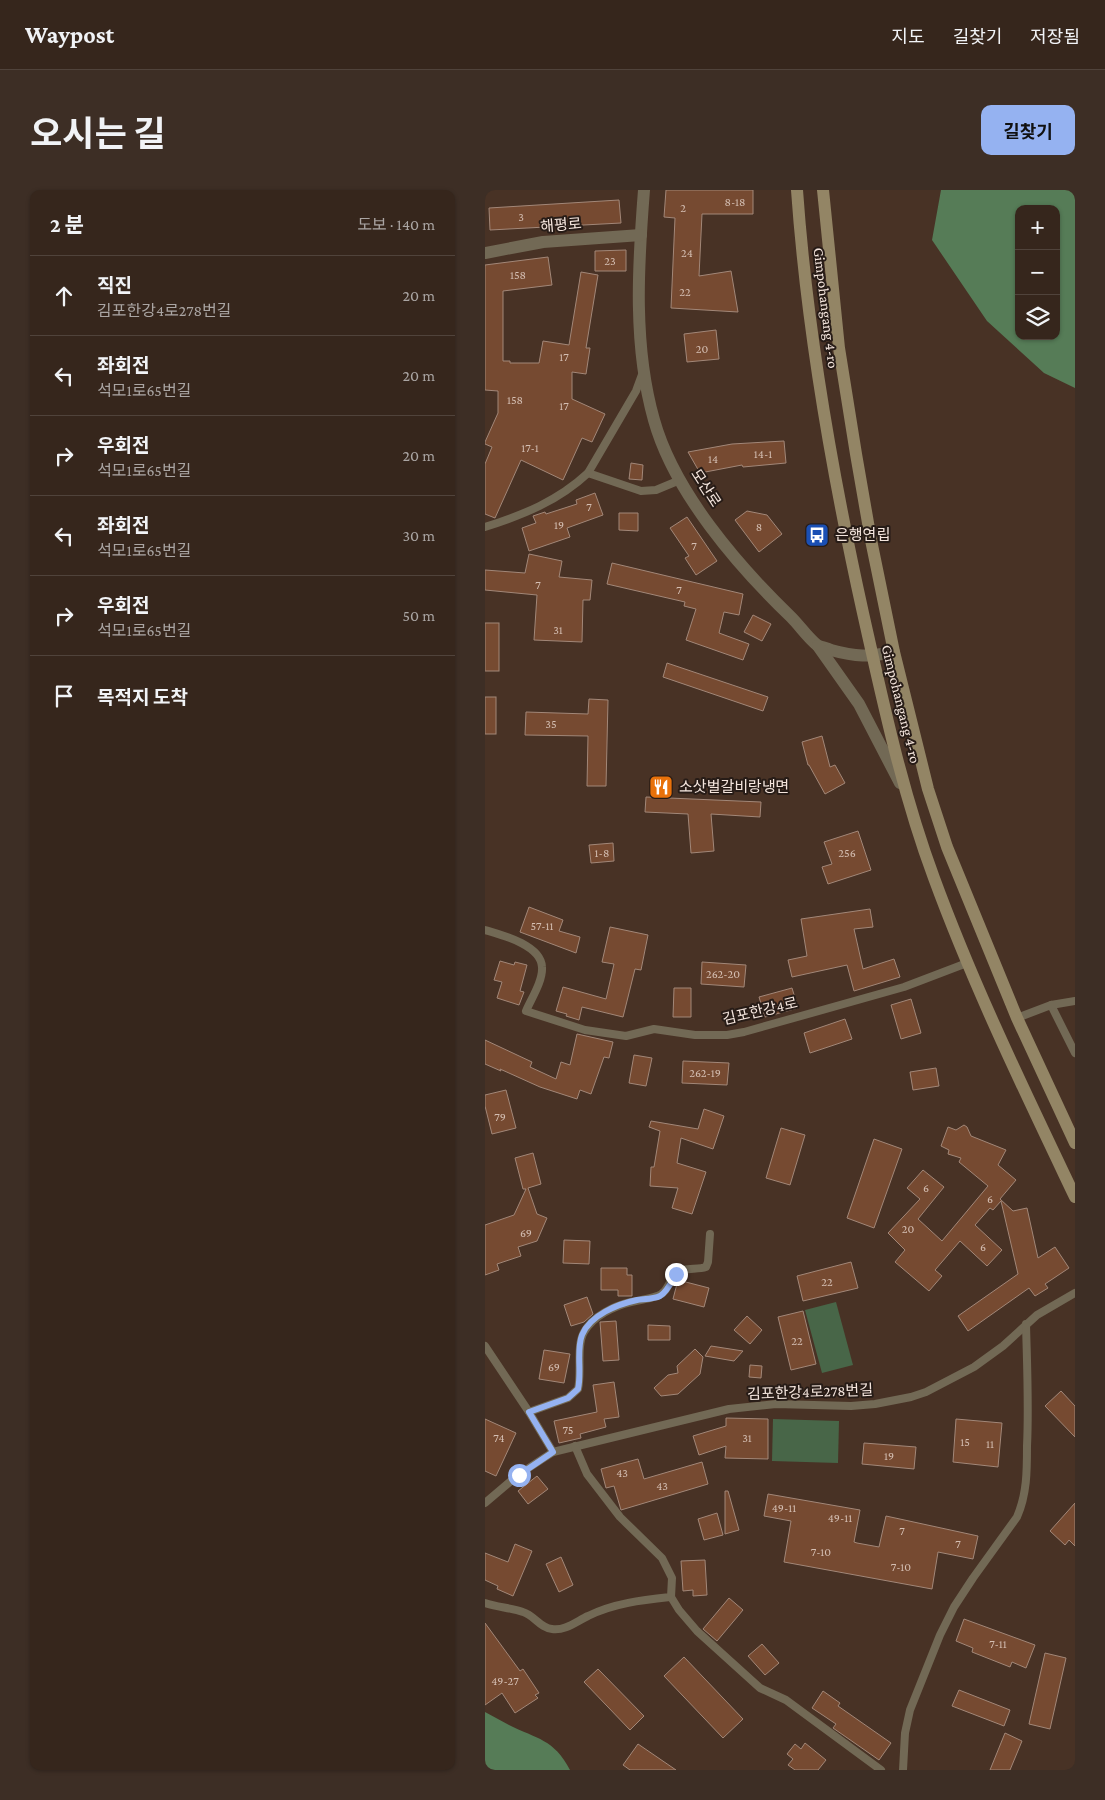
<!DOCTYPE html>
<html lang="ko">
<meta charset="utf-8">
<style>
body{margin:0;font-family:"Crimson Pro","Noto Sans KR",serif;background:#3d2e25;color:#f1f3f6}
.controls{position:absolute;right:15px;top:15px;display:grid;overflow:hidden;border-radius:10px;box-shadow:0 1px 4px #0004}
.controls button{width:45px;height:45px;display:grid;place-items:center;padding:0;border:0;border-bottom:1px solid #50433b;background:#36261c;color:#f1f3f6;font:25px sans-serif}
.stop{position:absolute;width:15px;height:15px;margin:-11px;border:4px solid #95b2f1;border-radius:50%;background:#fff}
.stop.end{background:#95b2f1;border-color:#fff;box-shadow:0 1px 5px #0008}
.list{margin:0;padding:0;list-style:none}
h2{display:flex;justify-content:space-between;align-items:center;height:65px;margin:0;padding:0 20px;font-size:21px}
h2 small{font-size:16px;font-weight:400;color:#aaa5a3}
.list li{display:grid;grid-template-columns:32px 1fr auto;gap:15px;align-items:center;box-sizing:border-box;height:80px;padding:0 20px;border-top:1px solid #50433b}
.list b{display:block;font-size:19px;white-space:nowrap}
.list p{margin:0;font-size:16px;white-space:nowrap;color:#aaa5a3}
.list em{font-size:16px;font-style:normal;color:#aaa5a3}
.icon{flex:none;width:28px;height:28px;fill:none;stroke:currentColor;stroke-width:2;stroke-linecap:round;stroke-linejoin:round}
.map{position:relative;flex:none;width:590px;height:1580px;overflow:hidden;border-radius:10px}
header{display:flex;align-items:center;gap:30px;box-sizing:border-box;height:70px;padding:0 25px;background:#36261c;border-bottom:1px solid #50433b}
header strong{font-size:24px}
nav{display:flex;gap:28px;margin-inline-start:auto;font-size:18px}
.intro{display:flex;align-items:center;justify-content:space-between;box-sizing:border-box;height:120px;padding:0 30px}
h1{margin:0;font-size:35px}
.button{padding:12px 22px;border-radius:10px;background:#95b2f1;color:#111;font-size:18px;font-weight:700}
main{display:flex;gap:30px;padding:0 30px}
aside{flex:1;background:#36261c;border-radius:10px;box-shadow:0 1px 4px #0004}
.map>svg:first-child{display:block}
.green{fill:#486648}
.forest{fill:#567c57;fill-rule:evenodd}
.building{fill:#764a31;stroke:#a28778}
.lines{fill:none;stroke-linecap:round;stroke-linejoin:round}
.lane{stroke:#726955;stroke-width:8}
.street{stroke:#726955;stroke-width:12}
.secondary{stroke:#938565;stroke-width:12}
.route{stroke:#95b2f1;stroke-width:6}
.labels{text-anchor:middle;dominant-baseline:central;stroke-width:4;stroke-linejoin:round;paint-order:stroke}
.number-label{font-size:12px;fill:#d4beb2}
.street-label{font-size:15px;fill:#f4e5dd;stroke:#271c17}
.poi-label{font-size:15px;fill:#f4e5dd;stroke:#271c17;text-anchor:start}
</style>
<header>
<strong>Waypost</strong>
<nav><a>지도</a><a>길찾기</a><a>저장됨</a></nav>
</header>
<div class="intro"><h1>오시는 길</h1><a class="button">길찾기</a></div>
<main>
<aside>
<h2>2 분<small>도보 · 140 m</small></h2>
<ul class="list">
<li><svg class="icon" aria-label="ahead" viewBox="0 0 24 24"><path d="M12 20V5M6 11l6-6 6 6"/></svg><div><b>직진</b><p>김포한강4로278번길</p></div><em>20 m</em></li>
<li><svg class="icon" aria-label="left" viewBox="0 0 24 24"><path d="M17 20v-9H6M10 6l-5 5 5 5"/></svg><div><b>좌회전</b><p>석모1로65번길</p></div><em>20 m</em></li>
<li><svg class="icon" aria-label="right" viewBox="0 0 24 24"><path d="M7 20v-9h11M14 6l5 5-5 5"/></svg><div><b>우회전</b><p>석모1로65번길</p></div><em>20 m</em></li>
<li><svg class="icon" aria-label="left" viewBox="0 0 24 24"><path d="M17 20v-9H6M10 6l-5 5 5 5"/></svg><div><b>좌회전</b><p>석모1로65번길</p></div><em>30 m</em></li>
<li><svg class="icon" aria-label="right" viewBox="0 0 24 24"><path d="M7 20v-9h11M14 6l5 5-5 5"/></svg><div><b>우회전</b><p>석모1로65번길</p></div><em>50 m</em></li>
<li><svg class="icon" aria-label="arrive" viewBox="0 0 24 24"><path d="M6 21V4h12l-3 4 3 4H6"/></svg><div><b>목적지 도착</b></div></li>
</ul>
</aside>
<div class="map">
<svg width="590" height="1580" viewBox="0 0 590 1580">
<rect width="100%" height="100%" fill="#483225"/>
<g class="green">
<polygon points="351,1112 368,1175 337,1183 320,1120"/>
<polygon points="288,1229 354,1231 353,1273 287,1271"/>
</g>
<g class="forest">
<path d="M 456,0 L 590,0 L 590,198 L 559,183 L 502,131 L 447,50 ZM 534,19 L 571,19 L 571,146 L 534,146 Z"/>
<path d="M 0,1522 C 8,1526 16,1531 24,1535 C 52,1549 69,1549 85,1580 L 0,1580 Z"/>
</g>
<g class="building">
<polygon points="181,0 268,0 268,24 217,24 214,86 246,81 253,122 186,118 190,28 179,27"/>
<polygon points="134,10 136,33 5,40 4,18"/>
<polygon points="141,60 141,81 110,81 110,61"/>
<polygon points="63,67 67,95 18,101 18,171 25,171 25,173 54,173 58,151 84,155 96,82 113,85 101,158 105,158 101,184 87,182 87,209 120,224 107,252 97,248 78,290 36,270 10,328 0,324 0,274 7,257 0,254 0,252 13,223 13,201 0,200 0,75"/>
<polygon points="231,140 234,169 202,172 199,144"/>
<polygon points="299,251 301,273 258,277 257,275 215,283 203,262 247,254"/>
<polygon points="146,273 158,275 157,290 144,289"/>
<polygon points="110,303 118,325 82,338 85,347 44,361 37,338 51,333 48,326 60,322 61,324 92,314 91,310"/>
<polygon points="262,321 282,325 297,344 274,362 250,330"/>
<polygon points="134,323 153,323 153,341 134,340"/>
<polygon points="202,327 232,371 211,385 200,368 204,366 185,338"/>
<polygon points="44,364 77,371 74,387 107,390 105,410 98,410 97,452 49,450 52,405 0,400 0,380 40,383"/>
<polygon points="127,373 258,404 254,425 239,422 234,443 264,454 258,470 201,450 211,419 199,416 200,412 122,394"/>
<polygon points="268,425 286,434 277,451 259,442"/>
<rect x="0" y="433" width="14" height="48"/>
<polygon points="182,473 283,507 278,521 178,487"/>
<rect x="0" y="507" width="11" height="37"/>
<polygon points="104,509 123,510 121,596 102,596 103,546 40,545 41,522 103,524"/>
<polygon points="337,546 345,577 350,575 360,593 340,604 324,575 323,575 317,552"/>
<polygon points="161,607 276,612 275,627 226,624 229,661 206,663 203,624 160,622"/>
<polygon points="373,641 386,680 343,694 337,677 347,674 339,652"/>
<polygon points="128,653 129,671 106,673 104,655"/>
<polygon points="44,717 78,730 74,741 95,747 91,763 35,742"/>
<polygon points="385,719 388,737 369,739 378,779 409,769 415,787 369,801 362,775 307,787 303,770 322,766 316,729"/>
<polygon points="125,737 163,745 156,780 150,779 138,827 97,817 94,830 81,826 82,824 71,821 78,797 121,809 129,774 117,772"/>
<polygon points="15,771 29,775 30,772 42,775 35,801 39,802 34,815 12,808 17,792 9,790"/>
<polygon points="217,772 261,775 259,797 216,794"/>
<polygon points="189,798 206,798 206,827 188,827"/>
<polygon points="307,798 313,818 280,827 274,807"/>
<polygon points="426,809 436,843 416,849 406,815"/>
<polygon points="360,829 367,849 325,863 319,843"/>
<polygon points="92,844 128,852 124,868 119,867 106,904 95,900 92,909 55,897 15,879 16,881 0,874 0,850 47,872 45,877 71,889 76,872 85,875"/>
<polygon points="149,865 167,868 161,896 144,893"/>
<polygon points="198,871 244,873 242,895 197,893"/>
<polygon points="451,878 454,896 428,900 425,882"/>
<polygon points="21,900 31,938 7,944 0,916 0,905"/>
<polygon points="219,919 239,926 228,959 196,948 192,973 221,982 207,1024 187,1018 193,998 165,996 166,977 169,977 175,941 164,937 166,931 213,939"/>
<polygon points="479,935 482,937 486,946 521,960 513,975 531,990 515,1009 528,1021 542,1018 553,1068 570,1057 584,1078 560,1094 563,1098 550,1106 544,1098 483,1141 473,1126 533,1084 516,1011 508,1020 505,1018 490,1035 517,1060 502,1076 475,1051 450,1080 457,1086 444,1101 410,1072 420,1060 403,1043 435,1009 422,998 438,980 459,997 433,1029 457,1051 503,996 474,972 476,968 463,964 464,960 456,956 463,937 471,940"/>
<polygon points="296,938 320,945 305,995 281,988"/>
<polygon points="389,949 417,959 389,1038 362,1028"/>
<polygon points="48,963 56,994 43,998 52,1024 62,1028 52,1051 33,1057 36,1066 12,1074 14,1080 0,1085 0,1035 29,1025 41,999 38,999 30,968"/>
<polygon points="79,1050 105,1051 104,1074 78,1073"/>
<polygon points="366,1072 373,1098 318,1111 312,1086"/>
<polygon points="116,1078 142,1078 142,1085 147,1085 147,1106 133,1106 133,1100 116,1100"/>
<polygon points="193,1090 224,1098 219,1117 188,1109"/>
<polygon points="102,1107 108,1124 99,1132 86,1136 79,1115"/>
<polygon points="318,1121 331,1174 306,1180 293,1127"/>
<polygon points="262,1126 277,1140 265,1154 249,1140"/>
<polygon points="131,1131 134,1170 118,1171 115,1132"/>
<polygon points="163,1135 185,1136 185,1150 163,1150"/>
<polygon points="226,1156 258,1161 249,1171 220,1166"/>
<polygon points="210,1159 218,1167 215,1184 193,1204 176,1206 169,1198 183,1185 193,1183 192,1176"/>
<polygon points="59,1160 85,1164 79,1193 54,1189"/>
<polygon points="265,1175 277,1176 276,1188 264,1187"/>
<polygon points="129,1192 134,1227 119,1229 121,1237 95,1244 96,1248 74,1253 69,1231 112,1222 108,1195"/>
<polygon points="576,1201 590,1216 590,1247 560,1216"/>
<polygon points="241,1228 283,1229 283,1269 240,1268 241,1256 214,1265 208,1246 241,1236"/>
<polygon points="0,1229 31,1243 11,1286 0,1281"/>
<polygon points="471,1229 517,1233 513,1277 468,1272"/>
<polygon points="379,1253 431,1257 429,1279 377,1274"/>
<polygon points="153,1269 159,1289 217,1272 223,1294 136,1320 129,1296 121,1298 116,1279"/>
<polygon points="52,1286 63,1299 43,1314 33,1301"/>
<polygon points="240,1301 243,1301 254,1340 240,1344"/>
<polygon points="283,1304 375,1320 369,1352 372,1353 394,1357 401,1326 493,1346 488,1369 453,1362 447,1399 299,1372 306,1331 279,1326"/>
<polygon points="590,1313 590,1356 584,1350 580,1355 565,1341"/>
<polygon points="232,1323 238,1345 219,1350 213,1329"/>
<polygon points="30,1354 47,1361 28,1406 12,1399 13,1396 0,1390 0,1363 23,1372"/>
<polygon points="76,1367 88,1395 74,1402 61,1374"/>
<polygon points="220,1370 222,1405 208,1406 208,1400 198,1401 196,1371"/>
<polygon points="244,1408 258,1420 232,1451 218,1439"/>
<polygon points="479,1429 550,1455 541,1478 527,1472 525,1477 487,1462 488,1458 471,1451"/>
<polygon points="0,1433 35,1481 38,1479 54,1503 50,1505 53,1508 30,1523 17,1503 0,1515"/>
<polygon points="277,1454 294,1473 280,1485 263,1466"/>
<polygon points="560,1463 581,1468 565,1539 544,1534"/>
<polygon points="199,1467 258,1529 238,1548 179,1486"/>
<polygon points="113,1479 159,1526 145,1540 99,1492"/>
<polygon points="474,1500 525,1520 519,1536 467,1516"/>
<polygon points="338,1501 355,1513 353,1516 406,1553 394,1570 348,1538 351,1534 327,1518"/>
<polygon points="520,1543 537,1551 525,1580 505,1580"/>
<polygon points="320,1553 341,1570 333,1580 310,1580 303,1575 308,1569 302,1564 310,1554 316,1559"/>
<polygon points="153,1554 191,1580 145,1580 138,1575"/>
</g>
<g class="lines">
<g class="lane">
<polyline points="103,283 151,201 158,182"/>
<path d="M 0,337 C 38,325 73,311 103,283 L 156,301 L 171,300 L 195,290"/>
<path d="M 0,740 C 17,745 56,755 57,777 C 58,791 46,809 41,821 L 100,840 L 141,846 L 169,839 L 210,845 L 242,845 L 259,842 L 419,797 L 482,773"/>
<polyline points="566,815 590,863"/>
<polyline points="532,828 566,815 590,811"/>
<polyline points="0,1156 44,1222 68,1262"/>
<path d="M 44,1222 L 83,1208 L 93,1199 C 97,1182 91,1156 99,1142 C 108,1126 129,1116 146,1112 C 155,1110 164,1109 172,1106 C 183,1103 184,1090 191,1083 C 198,1077 212,1080 221,1077 L 223,1072 L 225,1044"/>
<polyline points="0,1313 33,1285 68,1262 244,1219 291,1214 366,1216 390,1214 426,1207 441,1202 489,1177 518,1156 552,1125 590,1103"/>
<polyline points="186,1407 194,1420 212,1441 275,1498 301,1510 396,1580"/>
<path d="M 0,1413 C 12,1417 26,1418 38,1422 C 49,1425 55,1438 67,1439 C 80,1441 92,1431 103,1426 C 129,1413 158,1410 186,1407 L 187,1388 L 177,1368 L 135,1327 L 102,1284 L 90,1256"/>
<path d="M 418,1580 L 420,1543 L 425,1520 L 455,1445 L 469,1417 L 488,1388 L 532,1327 C 542,1304 542,1281 542,1256 C 544,1215 542,1174 541,1134"/>
</g>
<g class="street">
<path d="M 159,0 C 153,76 148,156 169,230 C 189,302 253,376 306,427 C 315,436 322,447 332,455 C 336,457 342,458 346,460 C 371,467 384,467 409,462"/>
<polyline points="0,63 58,52 156,45"/>
<polyline points="333,456 374,514 415,593"/>
</g>
<g class="secondary">
<path d="M 312,0 C 322,142 347,283 378,423 C 398,512 417,602 449,688 C 489,797 540,902 590,1007"/>
<polyline points="338,0 354,158 371,264 386,350 409,462 443,599 462,657 532,828 590,953"/>
</g>
</g>
<g class="lines">
<path class="route" d="M 34,1285 L 68,1262 L 44,1222 L 83,1208 L 93,1199 C 97,1182 91,1160 97,1145 C 105,1125 133,1114 152,1110 C 159,1109 169,1109 175,1106 C 182,1102 187,1091 191,1084"/>
</g>
<defs>
<g id="bus-square" transform="scale(1.25)"><rect x="-9" y="-9" width="18" height="18" rx="4" fill="#1a4fb4" stroke="#271c17"/><path d="M-5-6H5V4H4V6H2V4H-2V6H-4V4H-5ZM-3.5-4V0h7V-4ZM-3.5 1.2v1.5H-2V1.2ZM2 1.2v1.5H3.5V1.2Z" fill="#fff"/></g>
<g id="restaurant-square" transform="scale(1.25)"><rect x="-9" y="-9" width="18" height="18" rx="4" fill="#e8710a" stroke="#271c17"/><path d="M-5-6h1v4h1v-4h1v4h1v-4h1v5L-1.5 .5V6h-2V.5L-5-1ZM5-6V6H3V1.5H1.5Q1.5-4 5-6Z" fill="#fff"/></g>
</defs>
<g fill-rule="evenodd">
<use href="#bus-square" x="332" y="345"/>
<use href="#restaurant-square" x="176" y="597"/>
</g>
<g class="labels">
<g class="number-label">
<text x="250" y="12">8-18</text>
<text x="198" y="18">2</text>
<text x="36" y="27">3</text>
<text x="202" y="63">24</text>
<text x="125" y="71">23</text>
<text x="33" y="85">158</text>
<text x="200" y="102">22</text>
<text x="217" y="159">20</text>
<text x="79" y="167">17</text>
<text x="30" y="210">158</text>
<text x="79" y="216">17</text>
<text x="45" y="258">17-1</text>
<text x="278" y="264">14-1</text>
<text x="228" y="269">14</text>
<text x="104" y="317">7</text>
<text x="74" y="335">19</text>
<text x="274" y="337">8</text>
<text x="209" y="356">7</text>
<text x="53" y="395">7</text>
<text x="194" y="400">7</text>
<text x="73" y="440">31</text>
<text x="66" y="534">35</text>
<text x="117" y="663">1-8</text>
<text x="362" y="663">256</text>
<text x="57" y="736">57-11</text>
<text x="238" y="784">262-20</text>
<text x="220" y="883">262-19</text>
<text x="15" y="927">79</text>
<text x="441" y="998">6</text>
<text x="505" y="1009">6</text>
<text x="423" y="1039">20</text>
<text x="41" y="1043">69</text>
<text x="498" y="1057">6</text>
<text x="342" y="1092">22</text>
<text x="312" y="1151">22</text>
<text x="69" y="1177">69</text>
<text x="83" y="1240">75</text>
<text x="14" y="1248">74</text>
<text x="262" y="1248">31</text>
<text x="480" y="1252">15</text>
<text x="505" y="1254">11</text>
<text x="404" y="1266">19</text>
<text x="137" y="1283">43</text>
<text x="177" y="1296">43</text>
<text x="299" y="1318">49-11</text>
<text x="355" y="1328">49-11</text>
<text x="417" y="1341">7</text>
<text x="473" y="1354">7</text>
<text x="336" y="1362">7-10</text>
<text x="416" y="1377">7-10</text>
<text x="513" y="1454">7-11</text>
<text x="20" y="1491">49-27</text>
</g>
<g class="street-label">
<text transform="translate(76 35) rotate(-5)">해평로</text>
<text transform="translate(341 118) rotate(83)">Gimpohangang 4-ro</text>
<text transform="translate(221 298) rotate(57)">모산로</text>
<text transform="translate(416 514) rotate(76)">Gimpohangang 4-ro</text>
<text transform="translate(275 821) rotate(-13)">김포한강4로</text>
<text transform="translate(325 1202) rotate(-2)">김포한강4로278번길</text>
</g>
<g class="poi-label">
<text x="350" y="345">은행연립</text>
<text x="194" y="597">소삿벌갈비랑냉면</text>
</g>
</g>
</svg>
<div class="controls">
<button>+</button>
<button>−</button>
<button><svg class="icon" aria-label="layers" viewBox="0 0 24 24"><path d="M12 4l9 5-9 5-9-5zM3 14l9 5 9-5"/></svg></button>
</div>
<div class="stop" style="left:34px;top:1285px"></div>
<div class="stop end" style="left:191px;top:1084px"></div>
</div>
</main>
